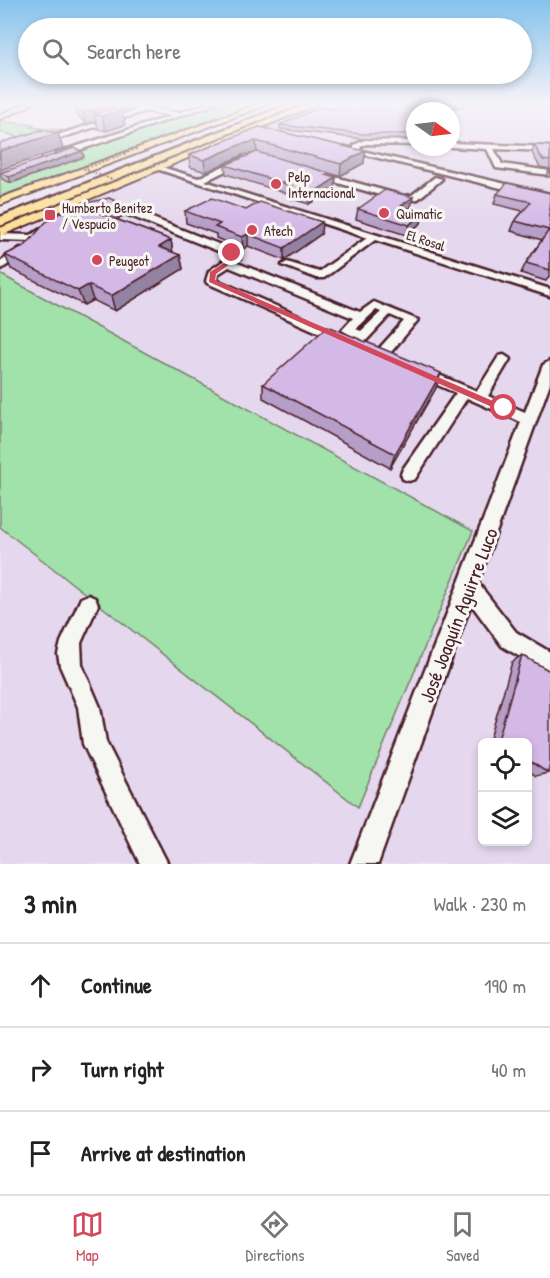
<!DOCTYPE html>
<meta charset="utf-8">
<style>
body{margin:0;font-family:"Patrick Hand",sans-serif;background:#f2f2f2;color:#222}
.controls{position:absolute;right:18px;bottom:18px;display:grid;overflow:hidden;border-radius:9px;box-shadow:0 3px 9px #0003}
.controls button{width:54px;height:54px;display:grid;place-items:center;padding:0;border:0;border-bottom:2px solid #e0e0e0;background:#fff;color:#222;font:30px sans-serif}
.compass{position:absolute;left:406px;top:102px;width:54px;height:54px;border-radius:50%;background:#fff;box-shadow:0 3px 9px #0003;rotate:104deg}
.stop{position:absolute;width:18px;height:18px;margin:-14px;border:4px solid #d1495b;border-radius:50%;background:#fff}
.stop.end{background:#d1495b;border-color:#fff;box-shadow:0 2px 6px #0008}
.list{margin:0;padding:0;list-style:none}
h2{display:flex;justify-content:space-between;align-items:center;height:78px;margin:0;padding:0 24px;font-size:26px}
h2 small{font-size:20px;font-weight:400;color:#767676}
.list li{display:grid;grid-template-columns:39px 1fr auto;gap:18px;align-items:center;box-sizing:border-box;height:84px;padding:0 24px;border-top:2px solid #e0e0e0}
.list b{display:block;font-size:22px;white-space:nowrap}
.list em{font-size:20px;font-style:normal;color:#767676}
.icon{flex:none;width:33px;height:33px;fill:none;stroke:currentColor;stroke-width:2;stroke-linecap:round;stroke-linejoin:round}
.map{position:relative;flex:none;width:550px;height:864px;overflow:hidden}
.search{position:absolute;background:#fff;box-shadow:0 3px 9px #0003;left:18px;right:18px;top:18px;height:66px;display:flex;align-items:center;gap:15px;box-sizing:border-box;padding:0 21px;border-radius:33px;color:#767676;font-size:22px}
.sheet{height:330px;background:#fff}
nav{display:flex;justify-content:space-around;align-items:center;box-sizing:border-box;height:84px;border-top:2px solid #e0e0e0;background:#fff;font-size:16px;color:#767676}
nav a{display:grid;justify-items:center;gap:3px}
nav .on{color:#d1495b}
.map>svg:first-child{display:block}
.built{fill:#e5d7ed;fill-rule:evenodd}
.green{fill:#a1e1aa;stroke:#76806a;stroke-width:1.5}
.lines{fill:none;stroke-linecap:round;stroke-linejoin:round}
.river{fill:#91d8f3;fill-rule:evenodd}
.minor-casing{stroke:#4a1f2b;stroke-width:5}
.major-casing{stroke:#4a1f2b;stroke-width:4}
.highway-casing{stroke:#4a1f2b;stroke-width:5}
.minor{fill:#f6f6f2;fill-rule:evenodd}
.major{fill:#fdde96;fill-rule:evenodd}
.highway{fill:#fdde96;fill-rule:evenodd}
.path-bridge{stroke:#4a1f2b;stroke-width:1.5;stroke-dasharray:2 2;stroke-linecap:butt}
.wall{fill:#b69fc7;stroke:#4a1f2b;stroke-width:1.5}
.shaded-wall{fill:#9482a2;stroke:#4a1f2b;stroke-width:1.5}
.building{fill:#d4b9e7;stroke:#4a1f2b;stroke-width:1.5}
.route{fill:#d1495b}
.poi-dot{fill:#d1495b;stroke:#f6f6f2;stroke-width:2}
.labels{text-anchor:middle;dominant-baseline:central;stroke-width:6;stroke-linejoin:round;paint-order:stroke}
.far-poi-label{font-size:14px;fill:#4a1f2b;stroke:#f6f6f2;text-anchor:start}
.far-street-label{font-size:14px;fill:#4a1f2b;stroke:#f6f6f2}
.near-street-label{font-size:20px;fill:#4a1f2b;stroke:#f6f6f2}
</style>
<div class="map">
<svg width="550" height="864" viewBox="0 0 550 864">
<rect width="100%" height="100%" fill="#ece4ef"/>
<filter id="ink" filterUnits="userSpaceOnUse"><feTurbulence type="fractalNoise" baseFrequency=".0167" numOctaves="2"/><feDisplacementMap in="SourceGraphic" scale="12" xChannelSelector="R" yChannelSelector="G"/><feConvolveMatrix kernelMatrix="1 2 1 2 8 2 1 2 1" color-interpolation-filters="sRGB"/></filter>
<g filter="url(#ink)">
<path class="built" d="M 332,104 L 381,104 L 415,111 L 415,147 L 451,147 L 451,113 L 467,104 L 550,104 L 550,864 L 0,864 L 0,235 L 257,131 L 264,132 ZM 482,742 L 528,742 L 528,842 L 482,842 Z"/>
<g class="green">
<polygon points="217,104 261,104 0,200 0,177"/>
<polygon points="0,121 34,125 31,127 67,131 35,142 0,132"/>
<polygon points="0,274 473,531 358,807 0,527"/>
</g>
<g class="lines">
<polygon class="river" points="317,104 330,104 264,132 254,130"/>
<g class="minor-casing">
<g id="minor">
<polygon points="25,104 32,104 0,119 0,115"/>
<polygon points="92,104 146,107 178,113 207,104 215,104 59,157 56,153 171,116 146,111 0,157 0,153 137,110"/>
<polygon points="451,104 462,104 463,105 460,107"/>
<polygon points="365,140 415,141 415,145 366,144 360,147 362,151 550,194 550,200 342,149 346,147 354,149 354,145"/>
<polygon points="451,143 550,147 550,151 494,149 502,164 550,171 550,175 496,168 487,149 451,147"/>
<polygon points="241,158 248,160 205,181 550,289 550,296 375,240 324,278 316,278 282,265 287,262 319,272 367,238 154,168 158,166 198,178"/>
<polygon points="317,172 404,196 412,195 435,177 442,179 418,199 404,202 314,176 314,172"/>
<path d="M 103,203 L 117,204 L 236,251 L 240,258 L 235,262 L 360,312 L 374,302 L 418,320 L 386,358 L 376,358 L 375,355 L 376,352 L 404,321 L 390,315 L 361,346 L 357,347 L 351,343 L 355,338 L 342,330 L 353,318 L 229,267 L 218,274 L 217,280 L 348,338 L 342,342 L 338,341 L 207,283 L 206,281 L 209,271 L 229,257 L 228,255 L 113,209 L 100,208 L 100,204 ZM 376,310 L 381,312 L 361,331 L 356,329 Z"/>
<polygon points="45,226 53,228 33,241 0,240 0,234 31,235"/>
<polygon points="20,248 29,250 0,270 0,262"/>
<polygon points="504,355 510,359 488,396 525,412 543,365 550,361 550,383 478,583 516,632 550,652 550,675 502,646 471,604 378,864 350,864 521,422 467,398 415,479 409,481 403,479 401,474 403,469 456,393 417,376 415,373 417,370 427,370 477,391 499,356"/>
<polygon points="88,595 95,598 98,605 81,643 82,665 100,707 106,742 168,864 140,864 83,744 78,707 60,666 58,654 61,642 81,598"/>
</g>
</g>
<g class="major-casing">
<g id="major">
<polygon points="259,104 269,104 0,205 0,198"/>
<polygon points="308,104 318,104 0,236 0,228"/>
</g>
</g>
<g class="highway-casing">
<polygon id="highway" points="290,104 301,104 0,226 0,217"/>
</g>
<use href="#minor" class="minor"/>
<use href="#major" class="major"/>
<use href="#highway" class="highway"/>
<polyline class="path-bridge" points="137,149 84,169 116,181 166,161"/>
</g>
<g class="wall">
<polygon points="74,104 112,105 113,108 125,125 106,131 98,129 96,121 86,124 76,113"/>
<polygon points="404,104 456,104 455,108 451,111 415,111 415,136 411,139 363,139 280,129 280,125 339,109 428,109"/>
<polygon points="259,127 365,151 364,163 340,176 324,172 329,173 329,176 335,188 309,204 288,198 288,194 226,174 225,165 256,153 242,155 206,172 190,167 189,155"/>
<polygon points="534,145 550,146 550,169 540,167 532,153"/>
<polygon points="82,151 84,157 11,183 2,179 0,174 0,172"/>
<polygon points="550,169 550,177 546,177 549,170"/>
<polygon points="550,193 550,275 546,281 521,273 526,263 542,240 511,231 515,221 523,211 494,204 497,194"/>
<polygon points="120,203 123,216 116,219 171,240 173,253 180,255 183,269 115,311 93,300 84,305 11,269 5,255"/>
<polygon points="411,207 409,209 421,223 406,235 356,219 358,209"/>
<polygon points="246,210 321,234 284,260 248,246 243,249 216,238 216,234 186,223 185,211"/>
<polygon points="263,384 436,388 390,468 263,398"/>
<polygon points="522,655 548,773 536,776 528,770 528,742 489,742 512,662"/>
</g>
<g class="shaded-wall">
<polygon points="456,104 455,108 451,111 445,111"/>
<polygon points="112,105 114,113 122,110 125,125 106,131 102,116 94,114 96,121 86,124 83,113"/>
<polygon points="415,132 415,136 411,139 412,134"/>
<polygon points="58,133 63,149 0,170 0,151"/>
<polygon points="256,141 257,153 242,155 206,172 204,160 242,144"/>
<polygon points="82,151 84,157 11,183 9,177"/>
<polygon points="365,151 364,163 340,176 341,164"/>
<polygon points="336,178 335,188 309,204 310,195"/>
<polygon points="413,197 411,207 399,216 401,206"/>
<polygon points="120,203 123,216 103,226 99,213"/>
<polygon points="423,213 421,223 406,235 409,225"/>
<polygon points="322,222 321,234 284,260 284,248"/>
<polygon points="248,234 248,246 243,249 242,237"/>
<polygon points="171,240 173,254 159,247"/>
<polygon points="180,255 183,269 115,311 111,296"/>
<polygon points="88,285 93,300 84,305 78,291"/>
<polygon points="441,373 436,388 390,468 395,454"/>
</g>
<g class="building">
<polygon points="74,104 111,104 112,105 83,113"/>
<polygon points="351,104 398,104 417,109 431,109 433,105 425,104 456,104 445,111 415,111 415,132 412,134 363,134 280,125 318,108 339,109"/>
<polygon points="118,107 122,110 102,116 94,114"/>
<polygon points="259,127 365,151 341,164 256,141 242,144 204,160 189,155"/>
<polygon points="41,130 58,133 0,151 0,143"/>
<polygon points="534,145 550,146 550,161 543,160"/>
<polygon points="74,148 82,151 9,177 0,173"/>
<polygon points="257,152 329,173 326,175 336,178 310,195 288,188 292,186 225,165"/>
<polygon points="507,183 550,193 550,270 526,263 549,230 515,221 531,202 497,194"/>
<polygon points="385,190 413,197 401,206 423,213 409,225 358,209"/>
<polygon points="109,198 120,203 99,213 171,240 159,247 180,255 111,296 88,285 78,291 5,255 26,245 45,223 60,213 86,203"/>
<polygon points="212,198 246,210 260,202 322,222 284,248 248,234 242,237 215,227 220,224 185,211"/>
<polygon points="328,326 441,373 395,454 263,384"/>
<polygon points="522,655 550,671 550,764 548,773 528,760 528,742 501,742 498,740"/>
</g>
</g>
<linearGradient id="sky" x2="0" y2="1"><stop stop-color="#85c2ec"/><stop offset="0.46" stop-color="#f6f3f8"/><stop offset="1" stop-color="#f6f3f8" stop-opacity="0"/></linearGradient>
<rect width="550" height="225" fill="url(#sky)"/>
<polygon class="route" points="230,251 235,251 238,258 216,274 215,280 509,408 501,411 209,282 210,272 232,258"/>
<g class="poi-dot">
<circle cx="276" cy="184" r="6"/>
<circle cx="384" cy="213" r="6"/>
<rect x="44" y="209" width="12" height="12" rx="3"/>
<circle cx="252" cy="230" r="6"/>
<circle cx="97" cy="260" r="6"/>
</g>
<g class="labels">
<g class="far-poi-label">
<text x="288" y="176">Pelp<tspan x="288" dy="16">Internacional</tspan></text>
<text x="62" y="207">Humberto Benitez<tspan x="62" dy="16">/ Vespucio</tspan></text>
<text x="396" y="213">Quimatic</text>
<text x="264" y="230">Atech</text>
<text x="109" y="260">Peugeot</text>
</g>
<g class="far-street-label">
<text transform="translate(426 240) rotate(18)">El Rosal</text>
</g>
<g class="near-street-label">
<text transform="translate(458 615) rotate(-69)">José Joaquín Aguirre Luco</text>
</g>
</g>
</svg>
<div class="controls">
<button><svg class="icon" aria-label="locate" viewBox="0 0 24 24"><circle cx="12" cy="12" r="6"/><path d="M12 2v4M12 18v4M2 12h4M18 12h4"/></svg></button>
<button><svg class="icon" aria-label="layers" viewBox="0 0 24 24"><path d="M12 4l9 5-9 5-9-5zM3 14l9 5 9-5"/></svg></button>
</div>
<svg class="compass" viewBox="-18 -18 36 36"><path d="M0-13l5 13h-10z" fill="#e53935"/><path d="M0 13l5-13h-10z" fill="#767676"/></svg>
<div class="stop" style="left:504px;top:408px"></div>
<div class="stop end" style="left:232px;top:253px"></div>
<div class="search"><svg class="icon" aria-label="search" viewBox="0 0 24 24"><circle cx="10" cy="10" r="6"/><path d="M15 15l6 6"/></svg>Search here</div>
</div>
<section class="sheet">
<h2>3 min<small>Walk · 230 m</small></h2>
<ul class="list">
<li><svg class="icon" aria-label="ahead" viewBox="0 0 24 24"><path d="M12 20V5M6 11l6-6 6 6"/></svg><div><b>Continue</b></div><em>190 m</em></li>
<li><svg class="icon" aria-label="right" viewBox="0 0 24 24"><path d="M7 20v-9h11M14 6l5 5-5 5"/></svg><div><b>Turn right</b></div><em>40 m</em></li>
<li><svg class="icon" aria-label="arrive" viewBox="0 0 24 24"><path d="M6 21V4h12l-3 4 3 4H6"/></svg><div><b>Arrive at destination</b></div></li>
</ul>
</section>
<nav>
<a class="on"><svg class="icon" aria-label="map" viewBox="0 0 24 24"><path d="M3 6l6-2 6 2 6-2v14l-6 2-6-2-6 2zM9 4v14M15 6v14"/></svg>Map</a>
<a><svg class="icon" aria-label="directions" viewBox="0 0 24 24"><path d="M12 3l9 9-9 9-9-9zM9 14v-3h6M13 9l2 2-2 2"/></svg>Directions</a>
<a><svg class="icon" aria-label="saved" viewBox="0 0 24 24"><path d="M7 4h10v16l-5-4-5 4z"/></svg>Saved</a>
</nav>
